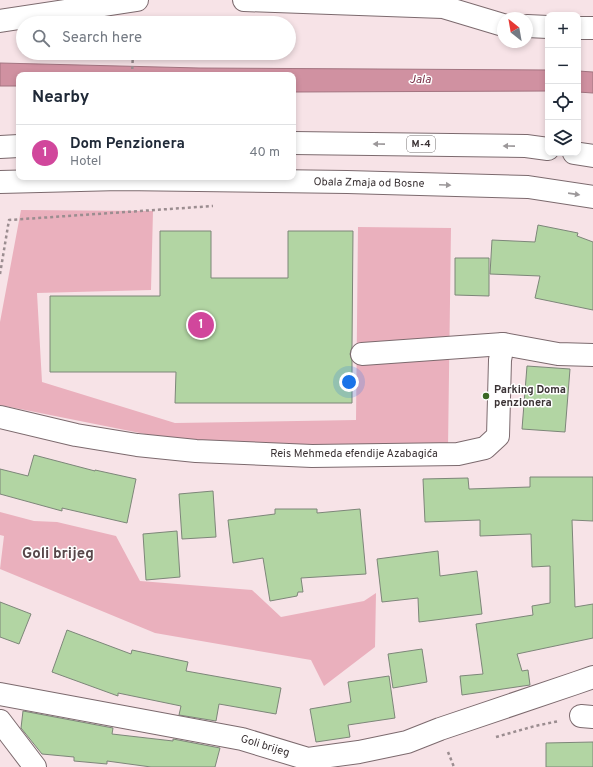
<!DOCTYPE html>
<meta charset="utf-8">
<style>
body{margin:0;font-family:Overpass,sans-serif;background:#f6f6f7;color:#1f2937}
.controls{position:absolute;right:12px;top:12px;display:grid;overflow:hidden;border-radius:8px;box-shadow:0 2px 6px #0003}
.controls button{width:36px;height:36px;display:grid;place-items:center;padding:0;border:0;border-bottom:1px solid #e0e1e3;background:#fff;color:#1f2937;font:20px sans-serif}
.compass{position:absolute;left:497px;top:12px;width:36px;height:36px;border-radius:50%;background:#fff;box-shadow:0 2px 6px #0003;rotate:329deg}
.you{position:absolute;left:349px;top:382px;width:14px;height:14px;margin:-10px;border:3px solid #fff;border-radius:50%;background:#1a73e8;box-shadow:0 0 0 6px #1a73e833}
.badge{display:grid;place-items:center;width:26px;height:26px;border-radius:50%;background:#ea580c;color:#fff;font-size:13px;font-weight:700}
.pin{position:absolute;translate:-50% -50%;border:2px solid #fff;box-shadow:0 1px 4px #0006}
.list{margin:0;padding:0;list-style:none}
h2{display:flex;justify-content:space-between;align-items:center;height:52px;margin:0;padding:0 16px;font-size:17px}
h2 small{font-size:13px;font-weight:400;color:#747a83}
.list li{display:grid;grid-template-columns:26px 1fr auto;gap:12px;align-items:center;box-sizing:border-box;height:56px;padding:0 16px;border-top:1px solid #e0e1e3}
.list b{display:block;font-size:15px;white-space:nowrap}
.list p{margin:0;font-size:13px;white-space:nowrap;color:#747a83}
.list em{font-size:13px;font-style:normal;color:#747a83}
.icon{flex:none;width:22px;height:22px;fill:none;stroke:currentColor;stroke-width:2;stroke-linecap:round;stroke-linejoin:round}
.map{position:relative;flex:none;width:593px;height:767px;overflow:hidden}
.search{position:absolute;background:#fff;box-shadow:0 2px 6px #0003;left:16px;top:16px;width:280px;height:44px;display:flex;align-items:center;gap:10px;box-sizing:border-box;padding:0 14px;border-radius:22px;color:#747a83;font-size:15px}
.panel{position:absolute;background:#fff;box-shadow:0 2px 6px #0003;left:16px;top:72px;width:280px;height:108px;border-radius:8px}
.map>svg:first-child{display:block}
.green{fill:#eab0bd}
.water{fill:#d091a1;stroke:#a37480}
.building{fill:#b2d5a3;stroke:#7d8679}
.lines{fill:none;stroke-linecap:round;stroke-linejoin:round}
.minor-casing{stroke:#7c6a6e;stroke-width:24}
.major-casing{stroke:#7c6a6e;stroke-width:24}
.path{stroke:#9b8d90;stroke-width:2.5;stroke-dasharray:3 3;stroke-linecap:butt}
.minor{stroke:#fff;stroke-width:22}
.major{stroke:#fff;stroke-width:22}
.oneway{fill:#9c989a}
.poi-dot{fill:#3a6724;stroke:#fff;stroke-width:1.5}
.labels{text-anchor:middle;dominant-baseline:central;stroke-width:3;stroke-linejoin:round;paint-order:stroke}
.shield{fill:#fff;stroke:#757071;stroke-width:1}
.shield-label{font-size:10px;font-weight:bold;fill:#3a3234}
.street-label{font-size:11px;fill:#3a3234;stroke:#fff}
.poi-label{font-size:11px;font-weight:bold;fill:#3a3234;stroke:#fff;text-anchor:start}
.water-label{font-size:12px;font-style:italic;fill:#792d45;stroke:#fff}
.district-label{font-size:15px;font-weight:bold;fill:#57474a;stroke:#fff}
</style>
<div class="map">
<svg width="593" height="767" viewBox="0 0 593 767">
<rect width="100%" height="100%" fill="#f7e3e7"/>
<g class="green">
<polygon points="21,210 153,211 151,290 37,293 42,382 175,423 356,420 358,227 451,228 448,448 185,442 0,405 0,322"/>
<polygon points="0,512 34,521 57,522 116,536 140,581 252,590 281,617 364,601 376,593 375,647 324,686 311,660 155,633 0,569 4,536 0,535"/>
</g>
<g class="water">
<polygon points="0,63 199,68 548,70 548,91 293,92 293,75 19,75 19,86 0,86"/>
<polygon points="578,71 593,72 593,93 578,92"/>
</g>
<g class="building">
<polygon points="538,225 578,233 577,236 593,242 593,310 535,298 540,276 490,274 492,240 535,242"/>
<polygon points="160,231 211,231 211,278 288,278 288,231 353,231 352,347 350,354 352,361 352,403 175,403 176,372 50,372 50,296 160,296"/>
<polygon points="455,258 489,258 489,296 455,295"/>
<polygon points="527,366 570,369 565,432 522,429"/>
<polygon points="34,455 95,471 95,470 136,479 127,523 62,508 62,511 0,494 0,469 28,476"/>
<polygon points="530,477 593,477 593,521 572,520 575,607 593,604 593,638 517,654 522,671 528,670 530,685 462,695 460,676 483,674 476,624 533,615 532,606 550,603 550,566 532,567 531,534 480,536 480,520 425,522 423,479 468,478 469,489 530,487"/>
<polygon points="213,491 216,537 182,539 179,494"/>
<polygon points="275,509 317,509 317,513 360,509 366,574 301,578 303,592 298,592 297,596 270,601 263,558 233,563 228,520 275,514"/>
<polygon points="177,531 180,577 146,580 143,534"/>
<polygon points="438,551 440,576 477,571 482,614 419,622 418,598 382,602 377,559"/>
<polygon points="0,602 31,614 19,644 0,637"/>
<polygon points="67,630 131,654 132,650 188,662 186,671 281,688 276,714 219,704 216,721 179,715 181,706 118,693 118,696 52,672"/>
<polygon points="422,649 427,682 393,688 388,654"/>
<polygon points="389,676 395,718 348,725 350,737 316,742 310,709 351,702 348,682"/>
<polygon points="23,711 113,728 112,734 173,741 173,739 220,748 215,767 151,767 107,761 107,764 74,761 74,757 42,754 21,728"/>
<polygon points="593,742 593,767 546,767 546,743"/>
</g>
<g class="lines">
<g class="minor-casing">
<g id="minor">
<polyline points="244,0 443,7 503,25"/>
<polyline points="0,21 137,0"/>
<polyline points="527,26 548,27"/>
<polyline points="578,28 593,28"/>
<polyline points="362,354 503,344"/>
<polyline points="0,417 76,435 137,445 196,451 312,456 458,454 485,448 498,436 500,360 503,344 558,354 593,355"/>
<polyline points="0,694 242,739 308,759 359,752 407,742 440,729 576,683 593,677"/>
<polyline points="581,716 593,717"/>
<polyline points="0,721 35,767"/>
</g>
</g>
<g class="major-casing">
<g id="major">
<polyline points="293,143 526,146 548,149"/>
<polyline points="0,147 19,146"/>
<polyline points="574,153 593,156"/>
<polyline points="0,182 120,179 347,182 528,187 593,197"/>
</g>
</g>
<g class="path">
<polyline points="132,75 133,53"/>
<polyline points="0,274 9,220 213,206"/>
<polyline points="496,737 535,726 559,721"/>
<polyline points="448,752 454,767"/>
</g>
<use href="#minor" class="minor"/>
<use href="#major" class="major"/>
</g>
<defs><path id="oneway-solid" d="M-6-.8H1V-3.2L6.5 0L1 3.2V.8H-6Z"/></defs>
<g class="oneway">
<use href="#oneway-solid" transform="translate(379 144) rotate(-179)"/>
<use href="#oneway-solid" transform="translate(509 146) rotate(-179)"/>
<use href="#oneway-solid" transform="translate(445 185) rotate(2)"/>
<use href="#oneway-solid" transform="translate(574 194) rotate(8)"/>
</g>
<circle class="poi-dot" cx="486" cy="396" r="4"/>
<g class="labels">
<rect class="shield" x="407" y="136" width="28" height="16" rx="3"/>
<g class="shield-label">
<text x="421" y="144">M-4</text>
</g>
<g class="street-label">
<text transform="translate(369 183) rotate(1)">Obala Zmaja od Bosne</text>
<text x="354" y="454">Reis Mehmeda efendije Azabagića</text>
<text transform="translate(265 746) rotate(17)">Goli brijeg</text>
</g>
<g class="poi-label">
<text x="494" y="390">Parking Doma<tspan x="494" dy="13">penzionera</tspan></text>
</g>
<g class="water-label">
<text x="420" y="80">Jala</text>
</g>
<g class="district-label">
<text x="58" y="554">Goli brijeg</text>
</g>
</g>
</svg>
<div class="controls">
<button>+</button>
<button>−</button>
<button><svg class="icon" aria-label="locate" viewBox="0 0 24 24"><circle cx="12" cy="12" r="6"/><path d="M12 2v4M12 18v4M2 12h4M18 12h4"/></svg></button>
<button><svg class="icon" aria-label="layers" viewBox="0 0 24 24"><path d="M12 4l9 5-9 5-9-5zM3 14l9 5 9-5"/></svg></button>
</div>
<svg class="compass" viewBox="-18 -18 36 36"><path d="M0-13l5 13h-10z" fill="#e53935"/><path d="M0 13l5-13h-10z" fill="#747a83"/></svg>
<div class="you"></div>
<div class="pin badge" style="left:201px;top:325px;background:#d1479c">1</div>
<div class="search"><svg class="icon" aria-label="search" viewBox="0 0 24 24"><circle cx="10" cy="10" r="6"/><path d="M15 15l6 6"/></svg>Search here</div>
<section class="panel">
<h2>Nearby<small></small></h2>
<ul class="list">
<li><span class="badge" style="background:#d1479c">1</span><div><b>Dom Penzionera</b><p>Hotel</p></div><em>40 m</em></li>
</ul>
</section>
</div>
